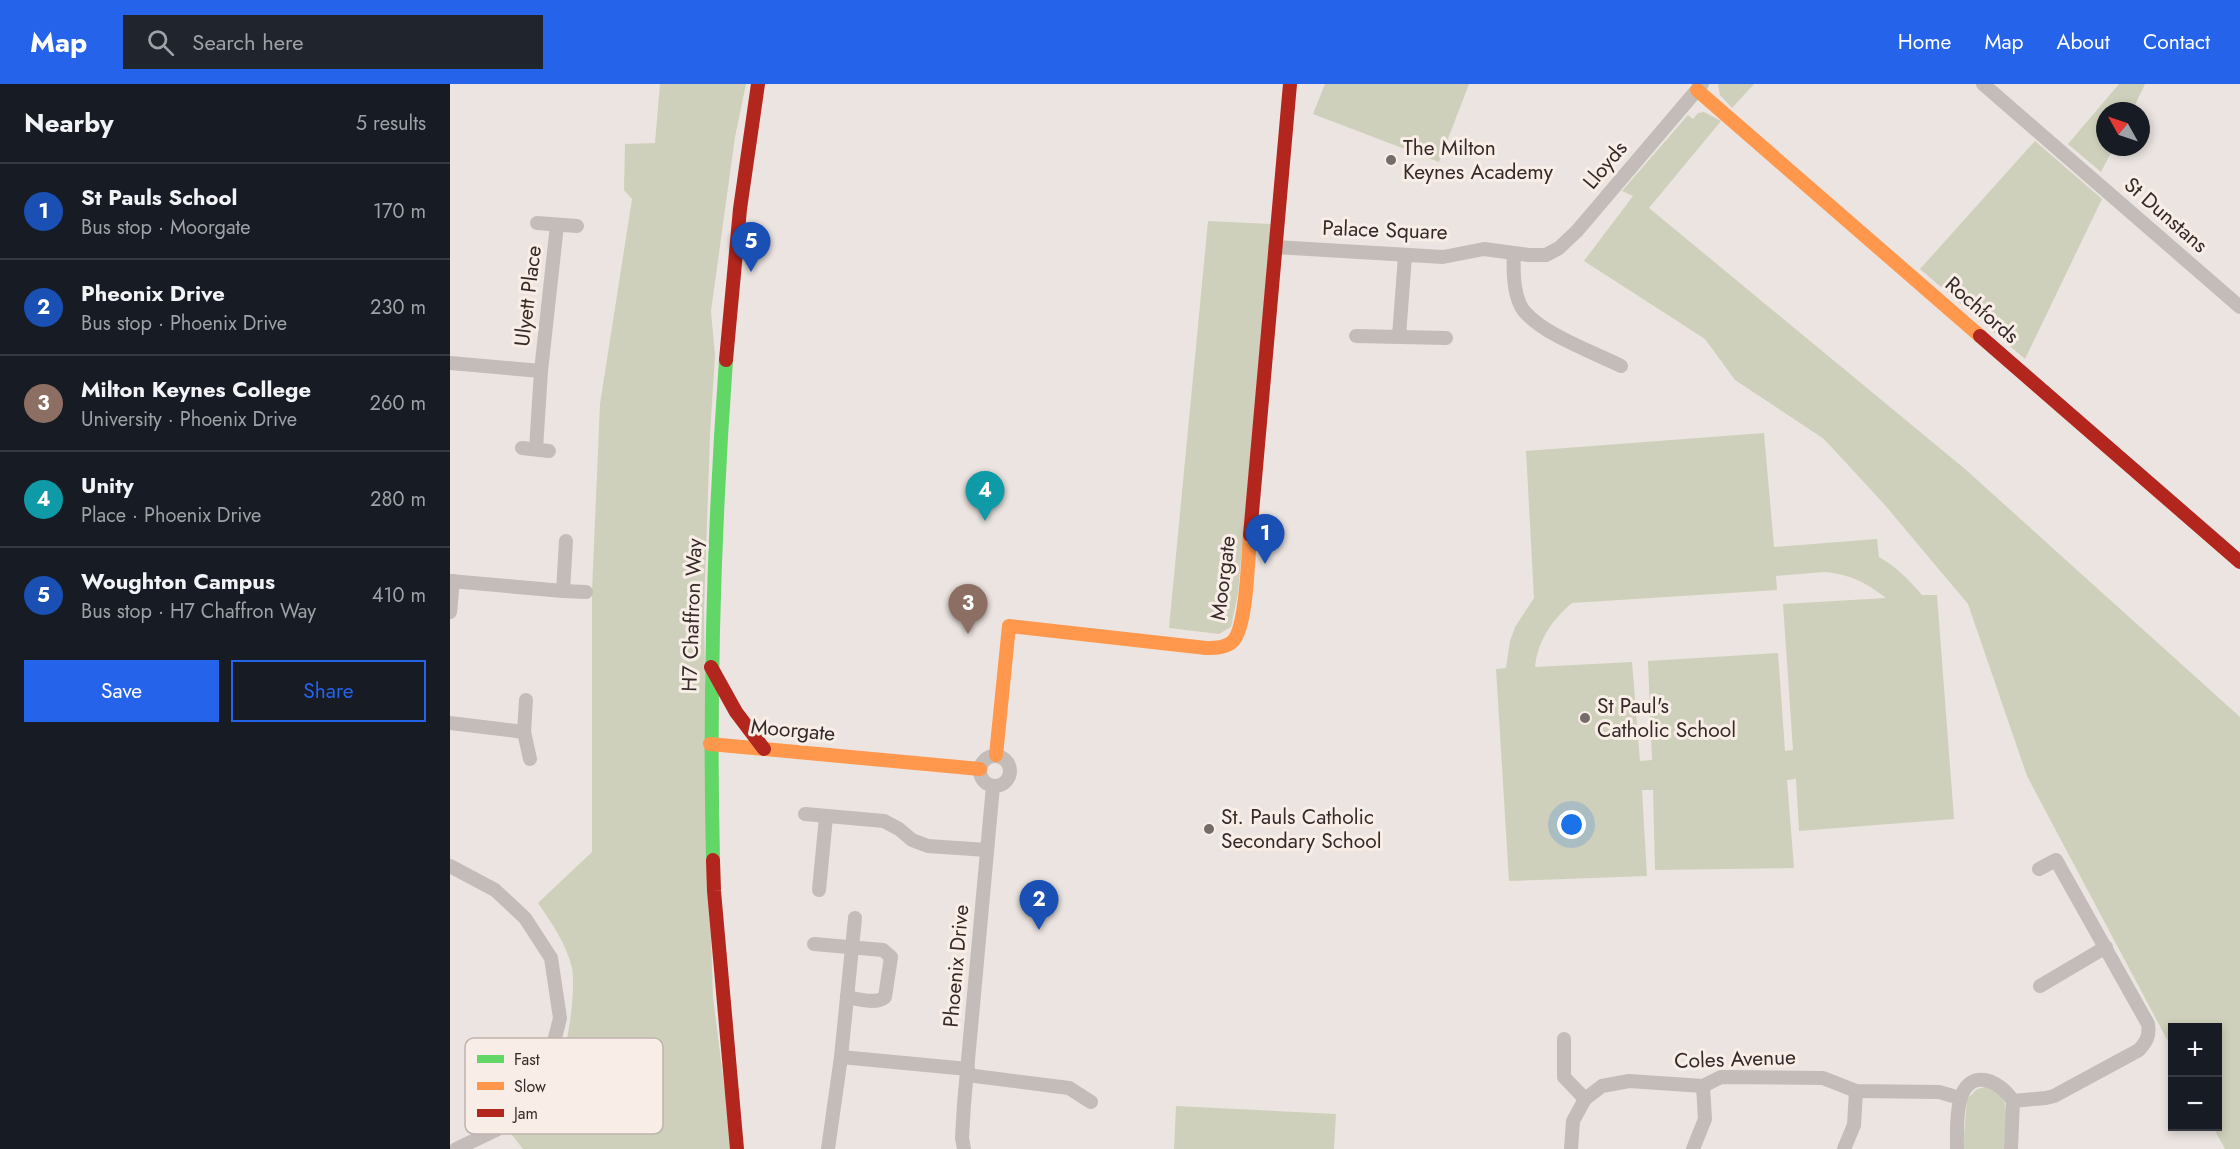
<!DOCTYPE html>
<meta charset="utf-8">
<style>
body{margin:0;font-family:Jost,sans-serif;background:#20242c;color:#f1f3f6}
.controls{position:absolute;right:18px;bottom:18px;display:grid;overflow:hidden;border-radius:0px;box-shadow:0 3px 9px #0003}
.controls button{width:54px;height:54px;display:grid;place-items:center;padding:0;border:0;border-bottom:2px solid #363941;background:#171b24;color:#f1f3f6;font:30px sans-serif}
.compass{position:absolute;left:1646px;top:18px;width:54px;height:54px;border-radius:50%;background:#171b24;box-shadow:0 3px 9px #0003;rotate:310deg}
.you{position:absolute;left:1122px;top:741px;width:21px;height:21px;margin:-15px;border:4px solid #fff;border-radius:50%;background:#1a73e8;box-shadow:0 0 0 9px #1a73e833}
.badge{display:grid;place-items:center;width:39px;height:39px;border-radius:50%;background:#2563eb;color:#fff;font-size:20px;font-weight:700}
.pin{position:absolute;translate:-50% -50px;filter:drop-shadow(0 2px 3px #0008)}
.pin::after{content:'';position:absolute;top:32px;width:21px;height:18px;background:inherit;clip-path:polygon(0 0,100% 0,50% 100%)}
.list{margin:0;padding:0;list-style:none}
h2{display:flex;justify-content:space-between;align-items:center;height:78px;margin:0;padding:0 24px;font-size:26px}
h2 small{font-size:20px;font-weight:400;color:#9ea1a6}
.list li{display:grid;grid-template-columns:39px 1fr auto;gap:18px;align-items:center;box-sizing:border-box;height:96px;padding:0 24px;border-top:2px solid #363941}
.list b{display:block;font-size:22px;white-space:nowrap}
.list p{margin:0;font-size:20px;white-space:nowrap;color:#9ea1a6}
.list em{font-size:20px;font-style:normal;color:#9ea1a6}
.actions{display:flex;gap:12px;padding:18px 24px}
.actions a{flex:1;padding:14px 0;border:2px solid #2563eb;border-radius:0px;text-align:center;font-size:21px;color:#2563eb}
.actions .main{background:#2563eb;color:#fff}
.icon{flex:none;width:33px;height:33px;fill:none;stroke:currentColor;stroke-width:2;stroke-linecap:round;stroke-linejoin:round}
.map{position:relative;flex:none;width:1790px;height:1065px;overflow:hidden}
header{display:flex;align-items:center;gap:36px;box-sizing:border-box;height:84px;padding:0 30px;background:#2563eb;color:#fff}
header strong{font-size:28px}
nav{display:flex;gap:33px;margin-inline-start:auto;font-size:21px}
.search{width:420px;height:54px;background:#20242c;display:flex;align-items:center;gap:15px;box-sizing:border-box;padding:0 21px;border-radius:0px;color:#9ea1a6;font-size:22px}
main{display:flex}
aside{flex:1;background:#171b24}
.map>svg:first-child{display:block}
.green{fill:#cfd0bb;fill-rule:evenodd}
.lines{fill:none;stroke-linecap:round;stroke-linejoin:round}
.street{stroke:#c4bcb9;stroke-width:14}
.fast{stroke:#63d668;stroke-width:14}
.slow{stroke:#ff974d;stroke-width:14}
.jam{stroke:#b3261e;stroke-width:14}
.poi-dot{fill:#756b68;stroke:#f8eee7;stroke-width:2}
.labels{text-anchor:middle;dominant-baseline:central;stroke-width:6;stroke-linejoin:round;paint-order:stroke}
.poi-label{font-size:21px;fill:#352a27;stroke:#f8eee7;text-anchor:start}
.street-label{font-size:21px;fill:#352a27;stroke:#f8eee7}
.key{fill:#f8eee7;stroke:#beb3ad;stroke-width:1.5}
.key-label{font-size:16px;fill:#352a27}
</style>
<header>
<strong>Map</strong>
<div class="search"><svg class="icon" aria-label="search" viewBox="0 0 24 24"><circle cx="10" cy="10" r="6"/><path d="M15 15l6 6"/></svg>Search here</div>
<nav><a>Home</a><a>Map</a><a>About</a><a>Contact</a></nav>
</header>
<main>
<aside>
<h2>Nearby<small>5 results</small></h2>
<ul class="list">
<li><span class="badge" style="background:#1a4fb4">1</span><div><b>St Pauls School</b><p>Bus stop · Moorgate</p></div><em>170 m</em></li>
<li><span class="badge" style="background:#1a4fb4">2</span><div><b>Pheonix Drive</b><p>Bus stop · Phoenix Drive</p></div><em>230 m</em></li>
<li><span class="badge" style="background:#8d6e63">3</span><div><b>Milton Keynes College</b><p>University · Phoenix Drive</p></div><em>260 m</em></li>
<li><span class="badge" style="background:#0f9aa8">4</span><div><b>Unity</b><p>Place · Phoenix Drive</p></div><em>280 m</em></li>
<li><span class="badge" style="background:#1a4fb4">5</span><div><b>Woughton Campus</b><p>Bus stop · H7 Chaffron Way</p></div><em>410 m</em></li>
</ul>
<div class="actions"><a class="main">Save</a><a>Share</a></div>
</aside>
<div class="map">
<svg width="1790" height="1065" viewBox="0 0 1790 1065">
<rect width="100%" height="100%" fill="#ebe4e0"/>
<g class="green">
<path d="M 210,0 L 296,0 L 285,53 L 261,227 L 265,271 L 260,351 L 254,526 L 258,763 L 263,913 L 282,1065 L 73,1065 L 62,1051 C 74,1039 87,1027 97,1013 C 114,990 127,913 122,884 C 117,861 101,838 88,819 L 142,768 L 142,507 L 150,320 L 182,115 L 174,106 L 175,60 L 205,59 Z"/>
<polygon points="875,0 1019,0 989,78 863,30"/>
<polygon points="1268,0 1304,0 1282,24 1270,11"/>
<polygon points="1669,0 1695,0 1682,27 1655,27 1655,63 1664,63 1651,88 1618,60"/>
<polygon points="1254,28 1271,37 1199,124 1515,385 1790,633 1790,1065 1775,1065 1763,1043 1768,1042 1768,944 1722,944 1722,965 1577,692 1518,520 1434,420 1374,355 1285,296 1255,255 1134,177 1183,112 1172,107 1238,31 1243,35 1248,29"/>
<polygon points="1585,57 1652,115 1575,275 1470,185"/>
<polygon points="758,137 821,140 788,509 781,543 769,550 719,544"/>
<path d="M 1314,349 L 1324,463 L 1427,455 L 1429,473 C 1447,483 1459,496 1472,511 L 1487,511 L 1504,735 L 1349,747 L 1346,695 L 1337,696 L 1344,784 L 1205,786 L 1203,706 L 1192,706 L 1197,792 L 1059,797 L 1046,585 L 1056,584 L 1060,557 L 1065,543 L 1084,514 L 1076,367 ZM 1375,488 C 1402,491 1415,498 1436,514 L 1333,520 L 1343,666 L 1335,667 L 1328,569 L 1198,577 L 1202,676 L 1190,677 L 1182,578 L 1085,583 C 1088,556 1102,536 1122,519 L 1327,506 L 1326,492 Z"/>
<path d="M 1535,1003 C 1565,1007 1555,1043 1554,1065 L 1513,1065 L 1517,1015 L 1527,1005 Z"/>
<polygon points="726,1022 886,1030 884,1065 724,1065"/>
</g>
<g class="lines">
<g class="street">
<polyline points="1533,0 1790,223"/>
<polyline points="87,139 127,142"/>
<polyline points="825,163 993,173 1034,165 1079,171 1096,171 1109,164 1127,147 1252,0"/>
<path d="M 1064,169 C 1063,187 1063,213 1074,227 C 1094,251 1143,268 1171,282"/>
<polyline points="906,252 996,254"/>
<polyline points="949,252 955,172"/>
<polyline points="0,279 91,287"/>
<polyline points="72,364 99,367"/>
<polyline points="86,365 91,287 107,141"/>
<polyline points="0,497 113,507 116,457"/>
<polyline points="113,507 136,508"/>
<polyline points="0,528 3,497"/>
<polyline points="76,616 74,648 80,675"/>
<polyline points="0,639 74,648"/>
<circle cx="545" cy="687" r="15"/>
<polyline points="355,730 434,737 449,745 462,756 478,762 537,766"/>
<polyline points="0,782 45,806 75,834 101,874 110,934 99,978 78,1016 59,1036 46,1046 6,1065"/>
<polyline points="369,806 376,733"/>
<path d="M 364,860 L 433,866 L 441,873 L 435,913 C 426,921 408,915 397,913"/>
<polyline points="1590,902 1656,863"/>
<polyline points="1114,955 1114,993 1135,1015"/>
<polyline points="391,973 518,985"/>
<polyline points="517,991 619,1004 641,1018"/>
<path d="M 1563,1017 L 1596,1014 L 1604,1012 L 1689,966 C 1696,958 1700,952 1698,940 L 1606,776 L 1589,785"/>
<polyline points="378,1065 391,973 405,834"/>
<polyline points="514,1065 512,1054 514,1020 543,702"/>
<polyline points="1121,1065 1123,1037 1135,1015 1152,1002 1179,997 1253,1002 1271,993 1373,994 1406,1007 1489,1008 1510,1014"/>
<polyline points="1243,1065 1255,1035 1253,1002"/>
<polyline points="1394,1065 1404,1041 1406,1007"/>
<path d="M 1507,1065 C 1507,1049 1506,1032 1510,1017 C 1518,983 1549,995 1563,1017 L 1561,1065"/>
</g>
<path class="fast" d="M 263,776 C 259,610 264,443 276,276"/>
<g class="slow">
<polyline points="1247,6 1530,252"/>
<polyline points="260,660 530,685"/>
<path d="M 546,671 L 559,542 L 756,564 C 765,564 776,564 783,557 C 797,543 798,473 800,451"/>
</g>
<g class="jam">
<polyline points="1530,252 1790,478"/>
<polyline points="276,276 290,125 308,0"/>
<polyline points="800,451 840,0"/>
<polyline points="261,583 286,628 314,665"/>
<polyline points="263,776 264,807 287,1065"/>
</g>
</g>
<g class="poi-dot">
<circle cx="941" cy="76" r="6"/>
<circle cx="1135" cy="634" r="6"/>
<circle cx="759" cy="745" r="6"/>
</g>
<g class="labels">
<g class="poi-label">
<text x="953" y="64">The Milton<tspan x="953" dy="24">Keynes Academy</tspan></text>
<text x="1147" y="622">St Paul's<tspan x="1147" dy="24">Catholic School</tspan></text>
<text x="771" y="733">St. Pauls Catholic<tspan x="771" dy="24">Secondary School</tspan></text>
</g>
<g class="street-label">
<text transform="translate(1155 81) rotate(-50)">Lloyds</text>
<text transform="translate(1716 131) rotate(41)">St Dunstans</text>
<text transform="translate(935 146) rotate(2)">Palace Square</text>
<text transform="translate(78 212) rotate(-83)">Ulyett Place</text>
<text transform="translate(1532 226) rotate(41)">Rochfords</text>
<text transform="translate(773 494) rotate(-83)">Moorgate</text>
<text transform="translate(242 531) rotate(-88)">H7 Chaffron Way</text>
<text transform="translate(343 646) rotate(5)">Moorgate</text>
<text transform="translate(506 882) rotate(-85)">Phoenix Drive</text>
<text transform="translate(1285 975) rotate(-2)">Coles Avenue</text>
</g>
</g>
<rect x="15" y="954" width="198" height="96" rx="9" class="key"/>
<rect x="27" y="971" width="27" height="8" fill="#63d668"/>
<rect x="27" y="998" width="27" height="8" fill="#ff974d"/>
<rect x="27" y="1025" width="27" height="8" fill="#b3261e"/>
<g class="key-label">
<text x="64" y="981">Fast</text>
<text x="64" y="1008">Slow</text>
<text x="64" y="1035">Jam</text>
</g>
</svg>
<div class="controls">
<button>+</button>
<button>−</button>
</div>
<svg class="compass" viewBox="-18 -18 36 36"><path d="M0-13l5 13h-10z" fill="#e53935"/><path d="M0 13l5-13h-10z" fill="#9ea1a6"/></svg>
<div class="you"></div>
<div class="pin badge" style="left:815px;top:480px;background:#1a4fb4">1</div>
<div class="pin badge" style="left:589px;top:846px;background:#1a4fb4">2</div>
<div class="pin badge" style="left:518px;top:550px;background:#8d6e63">3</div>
<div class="pin badge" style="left:535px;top:437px;background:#0f9aa8">4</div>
<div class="pin badge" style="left:301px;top:188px;background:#1a4fb4">5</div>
</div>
</main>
